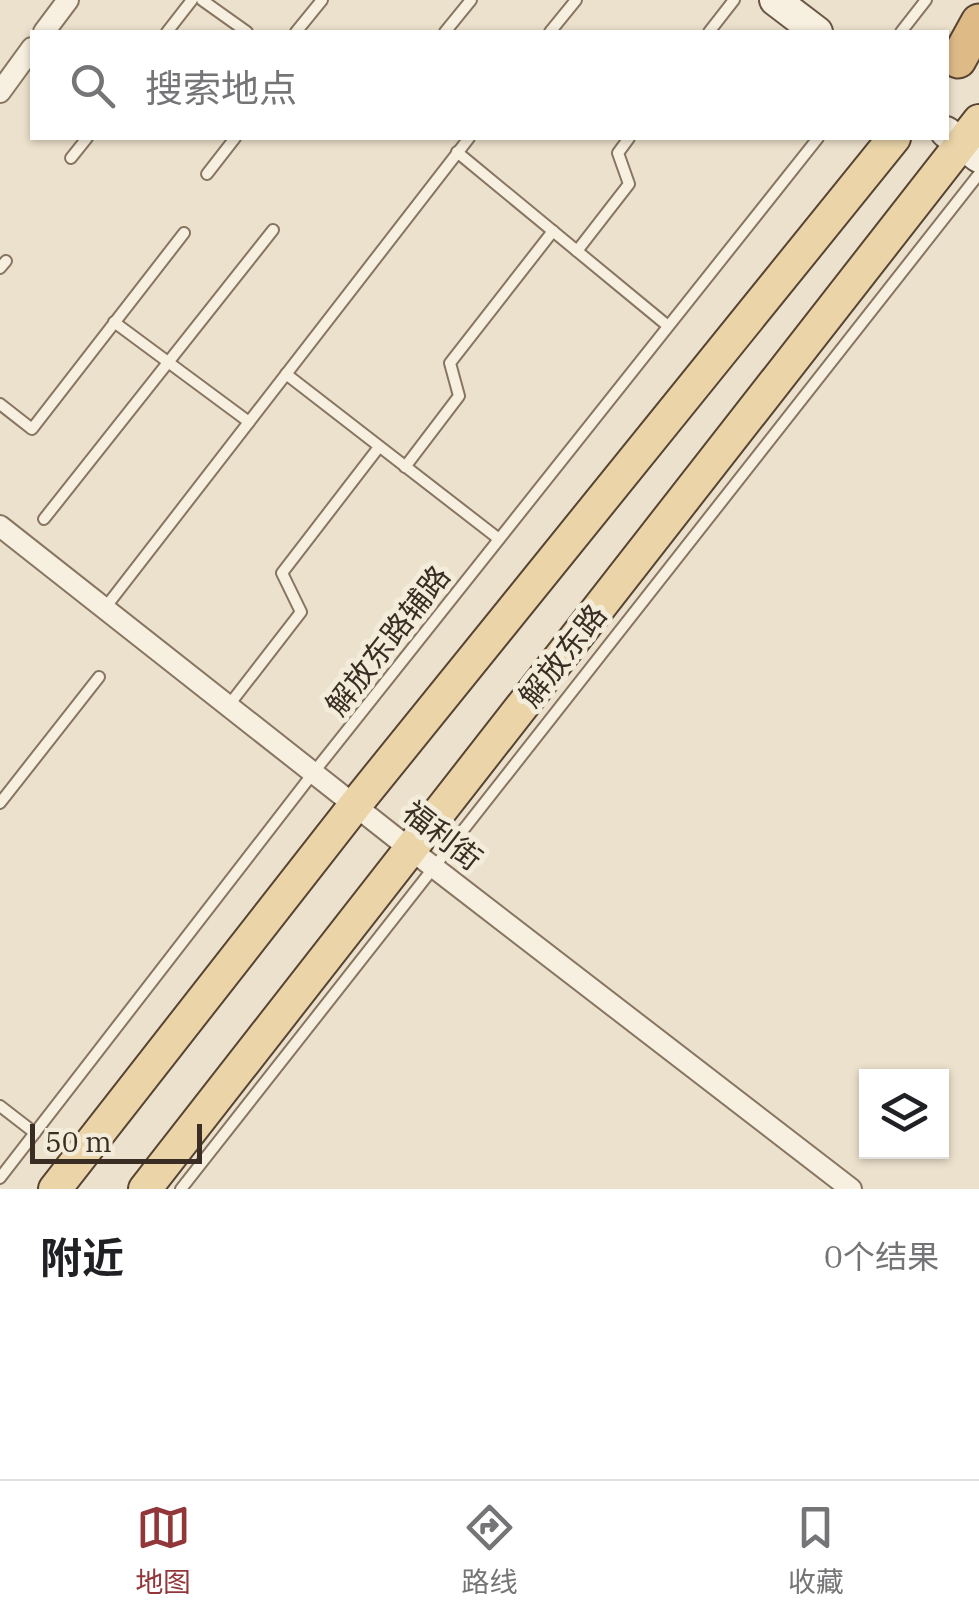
<!DOCTYPE html>
<html lang="zh">
<meta charset="utf-8">
<style>
body{margin:0;font-family:"IBM Plex Serif","Noto Sans SC",serif;background:#f6f6f6;color:#202124}
.controls{position:absolute;right:30px;bottom:30px;display:grid;overflow:hidden;border-radius:0px;box-shadow:0 2px 8px #0004}
.controls button{width:90px;height:90px;display:grid;place-items:center;padding:0;border:0;border-bottom:2px solid #e0e0e0;background:#fff;color:#202124;font:50px sans-serif}
.scale{position:absolute;left:30px;bottom:25px;width:172px;box-sizing:border-box;padding-left:10px;border:5px solid #3a2d23;border-top:0;font-size:28px;line-height:35px;white-space:nowrap;color:#3a2d23;-webkit-text-stroke:8px #f4ecdb;paint-order:stroke}
.list{margin:0;padding:0;list-style:none}
h2{display:flex;justify-content:space-between;align-items:center;height:130px;margin:0;padding:0 40px;font-size:42px}
h2 small{font-size:32px;font-weight:400;color:#757577}
.icon{flex:none;width:55px;height:55px;fill:none;stroke:currentColor;stroke-width:2;stroke-linecap:round;stroke-linejoin:round}
.map{position:relative;flex:none;width:979px;height:1189px;overflow:hidden}
.search{position:absolute;background:#fff;box-shadow:0 2px 8px #0004;left:30px;right:30px;top:30px;height:110px;display:flex;align-items:center;gap:25px;box-sizing:border-box;padding:0 35px;border-radius:0px;color:#757577;font-size:38px}
.sheet{height:290px;background:#fff}
nav{display:flex;justify-content:space-around;align-items:center;box-sizing:border-box;height:140px;border-top:2px solid #e0e0e0;background:#fff;font-size:28px;color:#757577}
nav a{display:grid;justify-items:center;gap:5px}
nav .on{color:#913639}
.map>svg:first-child{display:block}
.lines{fill:none;stroke-linecap:round;stroke-linejoin:round}
.service-casing{stroke:#877561;stroke-width:14}
.minor-casing{stroke:#877561;stroke-width:24}
.secondary-casing{stroke:#6a5644;stroke-width:34}
.primary-casing{stroke:#564334;stroke-width:36}
.trunk-casing{stroke:#564334;stroke-width:39}
.service{stroke:#f7efdf;stroke-width:10}
.minor{stroke:#f7efdf;stroke-width:20}
.secondary{stroke:#f7efdf;stroke-width:30}
.primary{stroke:#ead4a8;stroke-width:32}
.trunk{stroke:#deba87;stroke-width:35}
.labels{text-anchor:middle;dominant-baseline:central;stroke-width:10;stroke-linejoin:round;paint-order:stroke}
.street-label{font-size:30px;fill:#3a2d23;stroke:#f4ecdb}
</style>
<div class="map">
<svg width="979" height="1189" viewBox="0 0 979 1189">
<rect width="100%" height="100%" fill="#ece1cc"/>
<g class="lines">
<g class="service-casing">
<g id="service">
<polyline points="202,0 247,32"/>
<polyline points="167,32 192,0"/>
<polyline points="296,32 322,0"/>
<polyline points="445,32 471,0"/>
<polyline points="550,32 576,0"/>
<polyline points="709,32 734,0"/>
<polyline points="901,32 926,0"/>
<polyline points="457,152 668,326"/>
<polyline points="71,158 87,138"/>
<polyline points="207,174 235,138"/>
<polyline points="577,251 629,184 618,153 629,138"/>
<polyline points="0,268 6,261"/>
<polyline points="114,322 249,422"/>
<polyline points="286,374 499,539"/>
<polyline points="0,404 32,429 184,233"/>
<polyline points="405,467 459,396 450,363 553,231"/>
<polyline points="44,519 273,230"/>
<polyline points="105,608 469,138"/>
<polyline points="229,705 301,612 282,573 379,447"/>
<polyline points="0,803 99,677"/>
<polyline points="0,1106 35,1133"/>
<polyline points="0,1178 314,772 818,138"/>
<polyline points="181,1189 979,174"/>
</g>
</g>
<g class="minor-casing">
<g id="minor">
<polyline points="44,32 68,0"/>
<polyline points="0,92 32,48"/>
<polyline points="0,526 410,849 851,1189"/>
</g>
</g>
<g class="secondary-casing">
<g id="secondary">
<polyline points="775,0 817,32"/>
<polyline points="946,132 979,157"/>
</g>
</g>
<g class="primary-casing">
<g id="primary">
<polyline points="55,1189 356,804 894,138"/>
<polyline points="145,1189 979,121"/>
</g>
</g>
<g class="trunk-casing">
<polyline id="trunk" points="958,60 979,22"/>
</g>
<use href="#service" class="service"/>
<use href="#minor" class="minor"/>
<use href="#secondary" class="secondary"/>
<use href="#primary" class="primary"/>
<use href="#trunk" class="trunk"/>
</g>
<g class="labels">
<g class="street-label">
<text transform="translate(387 640) rotate(-52)">解放东路辅路</text>
<text transform="translate(562 655) rotate(-52)">解放东路</text>
<text transform="translate(443 835) rotate(38)">福利街</text>
</g>
</g>
</svg>
<div class="controls">
<button><svg class="icon" aria-label="layers" viewBox="0 0 24 24"><path d="M12 4l9 5-9 5-9-5zM3 14l9 5 9-5"/></svg></button>
</div>
<div class="scale">50 m</div>
<div class="search"><svg class="icon" aria-label="search" viewBox="0 0 24 24"><circle cx="10" cy="10" r="6"/><path d="M15 15l6 6"/></svg>搜索地点</div>
</div>
<section class="sheet">
<h2>附近<small>0个结果</small></h2>
<ul class="list">
</ul>
</section>
<nav>
<a class="on"><svg class="icon" aria-label="map" viewBox="0 0 24 24"><path d="M3 6l6-2 6 2 6-2v14l-6 2-6-2-6 2zM9 4v14M15 6v14"/></svg>地图</a>
<a><svg class="icon" aria-label="directions" viewBox="0 0 24 24"><path d="M12 3l9 9-9 9-9-9zM9 14v-3h6M13 9l2 2-2 2"/></svg>路线</a>
<a><svg class="icon" aria-label="saved" viewBox="0 0 24 24"><path d="M7 4h10v16l-5-4-5 4z"/></svg>收藏</a>
</nav>
